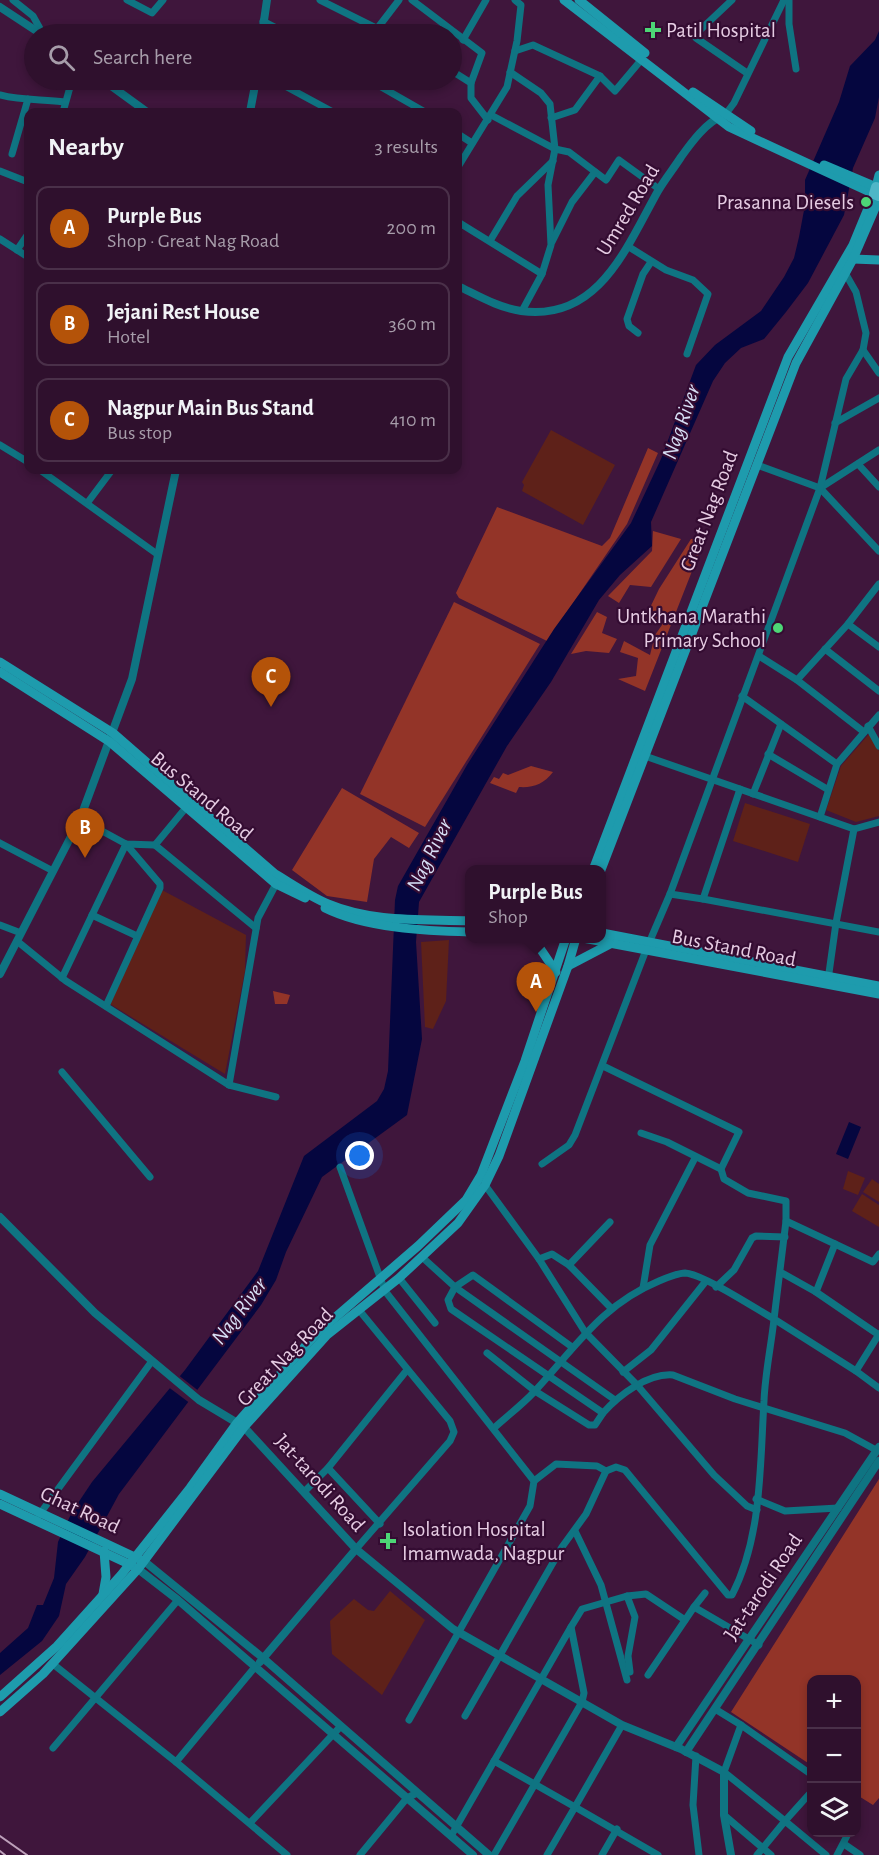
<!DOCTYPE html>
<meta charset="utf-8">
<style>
body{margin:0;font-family:"Alegreya Sans",sans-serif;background:#371935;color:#f1f3f6}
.controls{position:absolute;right:18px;bottom:18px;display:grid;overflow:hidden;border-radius:12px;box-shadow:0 3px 9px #0003}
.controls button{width:54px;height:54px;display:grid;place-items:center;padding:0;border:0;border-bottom:2px solid #4a3049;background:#2f102d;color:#f1f3f6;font:30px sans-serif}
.you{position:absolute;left:360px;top:1156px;width:21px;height:21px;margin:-15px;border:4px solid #fff;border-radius:50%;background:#1a73e8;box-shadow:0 0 0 9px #1a73e833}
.badge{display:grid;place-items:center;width:39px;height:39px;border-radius:50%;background:#b45309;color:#fff;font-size:20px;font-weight:700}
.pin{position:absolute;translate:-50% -50px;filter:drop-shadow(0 2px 3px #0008)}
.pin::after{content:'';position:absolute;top:32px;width:21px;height:18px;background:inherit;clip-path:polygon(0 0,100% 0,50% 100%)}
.popup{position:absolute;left:465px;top:865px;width:141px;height:78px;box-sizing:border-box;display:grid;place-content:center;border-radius:12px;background:#2f102d;filter:drop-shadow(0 2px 4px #0005);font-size:20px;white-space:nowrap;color:#a79daa}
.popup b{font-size:22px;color:#f1f3f6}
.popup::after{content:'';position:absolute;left:50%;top:100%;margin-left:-12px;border:12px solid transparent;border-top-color:#2f102d}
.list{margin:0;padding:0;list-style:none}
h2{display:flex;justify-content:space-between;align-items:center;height:78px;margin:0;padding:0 24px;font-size:26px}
h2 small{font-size:20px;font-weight:400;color:#a79daa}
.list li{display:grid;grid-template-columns:39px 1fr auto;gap:18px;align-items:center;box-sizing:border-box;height:84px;margin:0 12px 12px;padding:0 12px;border:2px solid #4a3049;border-radius:12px}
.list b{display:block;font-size:22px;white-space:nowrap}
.list p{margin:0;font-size:20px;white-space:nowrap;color:#a79daa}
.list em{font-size:20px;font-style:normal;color:#a79daa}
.icon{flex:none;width:33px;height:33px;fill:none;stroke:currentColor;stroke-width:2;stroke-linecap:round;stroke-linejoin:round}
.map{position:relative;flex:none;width:879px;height:1855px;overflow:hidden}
.search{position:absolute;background:#2f102d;box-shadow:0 3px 9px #0003;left:24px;top:24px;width:438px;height:66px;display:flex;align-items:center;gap:15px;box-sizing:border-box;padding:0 21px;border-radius:33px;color:#a79daa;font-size:22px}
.panel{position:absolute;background:#2f102d;box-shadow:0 3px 9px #0003;left:24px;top:108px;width:438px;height:366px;border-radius:12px}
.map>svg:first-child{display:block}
.green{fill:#5e2119}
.forest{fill:#933428}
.water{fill:#05063f}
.pier{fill:#3f163c}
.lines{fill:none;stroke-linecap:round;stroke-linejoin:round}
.minor{stroke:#0f7482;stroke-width:7}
.tertiary{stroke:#0f7482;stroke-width:8}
.secondary{stroke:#1e9bad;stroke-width:9}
.primary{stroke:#4fb6c7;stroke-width:10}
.rail{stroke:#bda0ba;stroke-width:2}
.poi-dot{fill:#4dd676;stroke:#340c32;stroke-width:2}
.labels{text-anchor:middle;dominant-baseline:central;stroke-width:4.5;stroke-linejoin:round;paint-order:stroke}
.poi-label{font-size:21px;fill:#e6cce3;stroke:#340c32;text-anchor:start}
.street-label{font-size:21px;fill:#e6cce3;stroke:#340c32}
.water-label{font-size:22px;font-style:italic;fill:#d7dff5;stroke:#340c32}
</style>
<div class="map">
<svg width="879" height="1855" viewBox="0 0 879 1855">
<rect width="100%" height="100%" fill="#3f163c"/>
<g class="green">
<polygon points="551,430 615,465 583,525 522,491 524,485 522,482"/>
<polygon points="869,734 879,751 879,816 856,822 826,810 841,766"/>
<polygon points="745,803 810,824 798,862 733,841"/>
<polygon points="162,890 246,935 245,971 225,1074 110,1004"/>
<polygon points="449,940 446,1001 433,1029 425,1027 421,942"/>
<polygon points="848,1171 865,1178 858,1195 843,1189"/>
<polygon points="872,1179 879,1184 879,1202 863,1192"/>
<polygon points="862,1194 879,1205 879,1227 852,1211"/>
<polygon points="390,1591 425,1620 382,1695 332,1654 330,1621 354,1599 368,1610 374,1611"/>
</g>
<g class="forest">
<polygon points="648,448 658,453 627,524 547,641 459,598 456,593 497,507 602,546 610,538"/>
<polygon points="653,531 681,539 651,587 630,585 619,603 608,596 652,551"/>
<polygon points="705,538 645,691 618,679 636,676 638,658 620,652 624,641 650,655 655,635 662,625 647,614 659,589 691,539"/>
<polygon points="454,602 540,644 425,827 360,794"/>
<polygon points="597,612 607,617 602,633 617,639 609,653 586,651 571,654"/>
<path d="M 531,766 L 553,772 C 544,784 533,788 519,787 L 516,793 L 490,783 L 494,777 L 499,779 L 503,773 L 508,775 Z"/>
<polygon points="342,788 419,833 409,848 391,837 374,859 367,902 327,896 292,870"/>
<polygon points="273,991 290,995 287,1004 275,1004"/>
<polygon points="879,1479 879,1798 873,1805 857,1795 856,1680 812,1680 811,1765 731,1712"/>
</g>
<g class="water">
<polygon points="879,31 879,97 875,118 853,168 844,215 808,283 786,312 764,339 741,348 725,363 713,381 651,522 652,546 620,575 599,600 551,682 507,746 419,902 416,942 422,1039 407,1115 322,1177 286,1252 276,1280 261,1305 119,1494 85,1557 66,1584 59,1616 42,1641 0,1675 0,1653 28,1628 37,1605 43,1605 54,1578 58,1542 72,1512 92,1482 185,1370 258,1271 304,1156 377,1101 384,1089 388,1071 395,900 398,886 467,765 554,629 631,523 661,459 696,365 715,345 761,311 784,277 794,258 799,237 805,205 805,180 839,102 850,66 875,40"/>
<polygon points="849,1122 861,1127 848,1159 836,1154"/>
</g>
<polygon class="pier" points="177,1374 200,1392 191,1404 167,1386"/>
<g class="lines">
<g class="minor">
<polyline points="13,0 33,16 43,34"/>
<polyline points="127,0 152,13 163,0"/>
<polyline points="320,0 388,34"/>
<polyline points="412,0 482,53 471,83"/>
<polyline points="732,0 697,33 696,38 747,73"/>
<polyline points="789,0 789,24 796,69"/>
<polyline points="263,21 288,34"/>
<polyline points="373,34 399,0"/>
<polyline points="463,40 486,0"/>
<polyline points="515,51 533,45 600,76"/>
<polyline points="452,71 471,83 471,98 488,120"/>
<polyline points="510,72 541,93 550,104 555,149 548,185 551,245 542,274 522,311"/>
<polyline points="274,80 333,112"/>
<polyline points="369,80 425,112"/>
<path d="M 0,95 C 22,101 43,99 65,102"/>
<polyline points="63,112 72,80"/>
<polyline points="491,115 555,149 569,152 606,180 619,160 659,189"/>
<polyline points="725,115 734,103 784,0"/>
<polyline points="551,118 575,110 600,76 615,91 642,59"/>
<polyline points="458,134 472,143"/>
<polyline points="12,154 28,99"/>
<polyline points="458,167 507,87 517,41 521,5 515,0"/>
<polyline points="0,171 28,182"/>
<polyline points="458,222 542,274"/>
<polyline points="0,239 28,257"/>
<polyline points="490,241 517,196 553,161"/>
<polyline points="552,242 572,202 595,172"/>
<polyline points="629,247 666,270 693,280 708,294 687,354"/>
<polyline points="17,250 28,234"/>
<polyline points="638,333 629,326 627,319 643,274 651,262"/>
<polyline points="863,350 879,373"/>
<polyline points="835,423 879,398"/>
<polyline points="0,445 28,462"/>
<polyline points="858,464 879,487"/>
<polyline points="757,465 820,488 879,551"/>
<polyline points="40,470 157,554"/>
<polyline points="820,488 879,450"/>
<polyline points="88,502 112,470"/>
<polyline points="848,624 879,647"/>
<polyline points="825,649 879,691"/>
<polyline points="759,656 797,680 864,732"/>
<polyline points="797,680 848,624 879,584"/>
<polyline points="742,696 837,764"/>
<polyline points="868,726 879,746"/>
<polyline points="768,754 827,789"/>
<polyline points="645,756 854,829 879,822"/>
<polyline points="753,794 781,724"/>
<polyline points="189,804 155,845 256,928"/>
<polyline points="820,817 837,764 879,715"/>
<polyline points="80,819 126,844 155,845"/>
<polyline points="0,843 53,871"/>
<polyline points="670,894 703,899 740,789"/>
<polyline points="703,899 879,932"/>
<polyline points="92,915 137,936"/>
<polyline points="0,925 21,933"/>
<polyline points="17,941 66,981 229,1085 258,918 276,884"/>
<polyline points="62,978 126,844 160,884 160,888 106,1006"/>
<polyline points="828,980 836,923 854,829"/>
<polyline points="603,1066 739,1132 721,1169 724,1179 748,1193 786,1201 786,1221"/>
<polyline points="62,1072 150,1177"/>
<polyline points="229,1085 276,1097"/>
<polyline points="641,1133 667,1142 721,1169"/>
<polyline points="542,1164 569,1145 575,1135 646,950 670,894 820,488 846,379 863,350 866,333 856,292 844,271"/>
<polyline points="340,1167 385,1291 534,1481 530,1506 409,1720"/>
<polyline points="485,1185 539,1259 585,1332 637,1385 714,1475 747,1506 757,1510"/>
<polyline points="835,1244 873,1262 879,1254"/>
<polyline points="422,1257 455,1287 615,1400"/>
<polyline points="539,1259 552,1254 569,1265 611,1308"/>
<polyline points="569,1265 610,1222"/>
<polyline points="782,1273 816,1292 835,1244 786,1221 774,1319 856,1371"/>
<polyline points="399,1278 435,1323"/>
<polyline points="716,1287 734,1270 752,1238 756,1236 785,1237"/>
<polyline points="643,1288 650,1245 695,1158"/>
<polyline points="816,1292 879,1335"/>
<polyline points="879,1334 856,1371 879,1388"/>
<path d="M 572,1347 L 473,1275 L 455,1287 L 448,1300 L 451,1309 L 603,1413 C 619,1395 648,1373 673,1375 L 735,1399 L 845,1433 L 876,1450"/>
<polyline points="487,1353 535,1391 589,1425 595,1425 603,1413"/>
<polyline points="623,1372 651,1350 706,1281"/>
<polyline points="328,1468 380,1524"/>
<polyline points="534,1481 556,1464 597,1466 606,1471"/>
<polyline points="305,1491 328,1468 407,1370"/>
<polyline points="756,1499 785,1511 838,1508"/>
<polyline points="39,1515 152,1361"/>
<polyline points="575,1531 601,1585 627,1680"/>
<polyline points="356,1549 450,1441 454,1432 450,1421 359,1310"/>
<polyline points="627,1596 646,1594 685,1620"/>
<polyline points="694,1607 705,1593"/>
<polyline points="571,1627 582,1609 627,1596 635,1617 628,1656 630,1672"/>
<polyline points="53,1664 176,1762 255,1667"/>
<polyline points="648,1675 694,1607 759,1645"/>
<polyline points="715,1709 741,1725"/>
<path d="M 465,1716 L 562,1547 L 586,1514 L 606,1471 L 616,1467 L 625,1470 L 728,1595 L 732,1595 C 762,1537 760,1465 764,1401 C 765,1374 771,1347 774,1319 C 756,1309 703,1274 685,1273 C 678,1273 666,1278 659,1281 C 601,1305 575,1348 534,1392 C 522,1405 507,1416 494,1428"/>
<polyline points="622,1725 575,1807 658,1855"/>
<polyline points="53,1748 178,1600"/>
<polyline points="696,1756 693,1805 699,1855"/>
<polyline points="494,1761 575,1807 547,1855"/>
<polyline points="176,1762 287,1855"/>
<polyline points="812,1775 741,1725 724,1772 785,1821 812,1791"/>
<polyline points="856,1809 856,1817"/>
<polyline points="724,1815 771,1855"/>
<polyline points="250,1823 340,1727"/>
<polyline points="451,1836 571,1627 584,1693 582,1702 494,1855"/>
<polyline points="844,1844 860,1855"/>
<polyline points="360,1855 407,1798 417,1793"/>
<polyline points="602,1855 617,1829"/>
<polyline points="757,1855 785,1821 826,1855"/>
<polyline points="837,1855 849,1832"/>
</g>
<g class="tertiary">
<polyline points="0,7 41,34"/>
<polyline points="262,34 267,0"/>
<polyline points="103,80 147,112"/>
<polyline points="250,112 256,80"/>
<path d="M 458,286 C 477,295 499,308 521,311 C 599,322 627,246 658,191 C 665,179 674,168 681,157 C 691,143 707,121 723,116"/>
<polyline points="0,974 80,819 132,679 176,470"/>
<polyline points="0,1217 95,1313 199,1400 244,1427 356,1549 453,1629 622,1725 681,1749 724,1772 724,1815 731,1855"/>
<polyline points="144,1561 263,1658 489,1855"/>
<polyline points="138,1569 178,1600 473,1855"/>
<polyline points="260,1662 356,1549"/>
<polyline points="676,1747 879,1447"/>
<polyline points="686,1752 879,1461"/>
</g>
<g class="secondary">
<polyline points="564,0 729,127 874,194 853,245 788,357 593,870"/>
<polyline points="579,0 645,53"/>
<polyline points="693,92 751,131"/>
<polyline points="824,165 876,187 879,175"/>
<polyline points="853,259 879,260"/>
<path d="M 0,662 L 113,733 L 275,874 C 292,884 309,896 328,904 C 373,923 423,919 470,921"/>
<polyline points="0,672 110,742 276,884 305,898"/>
<polyline points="601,870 796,363 853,259 879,199"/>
<path d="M 325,908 C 365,928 426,931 470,932"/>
<polyline points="602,933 879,986"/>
<polyline points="533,938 556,972"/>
<polyline points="583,938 879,994"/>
<polyline points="568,966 610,944"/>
<polyline points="0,1494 139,1559"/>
<polyline points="0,1504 133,1566"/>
<polyline points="103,1594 106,1577 104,1551"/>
<polyline points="0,1697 57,1646 121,1575 190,1488 237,1423 316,1334 418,1246 466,1200 481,1175 525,1061 566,938"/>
<polyline points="0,1712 43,1674 138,1569 244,1427 327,1335 399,1278 458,1223 485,1185 499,1156 568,966 576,938"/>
</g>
<polyline class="primary" points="879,188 876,187 874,194 879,196"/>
<g class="rail">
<polyline points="0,1836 27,1855"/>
<polyline points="0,1851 5,1855"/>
</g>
</g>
<g class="poi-dot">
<path d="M650 21h6v6h6v6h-6v6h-6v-6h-6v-6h6z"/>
<circle cx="866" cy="202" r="6"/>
<circle cx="778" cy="628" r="6"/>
<path d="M385 1532h6v6h6v6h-6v6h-6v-6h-6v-6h6z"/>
</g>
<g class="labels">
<g class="poi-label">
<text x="666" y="30">Patil Hospital</text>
<text x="854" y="202" text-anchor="end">Prasanna Diesels</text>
<text x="766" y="616" text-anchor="end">Untkhana Marathi<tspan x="766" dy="24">Primary School</tspan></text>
<text x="402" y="1529">Isolation Hospital<tspan x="402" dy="24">Imamwada, Nagpur</tspan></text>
</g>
<g class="street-label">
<text transform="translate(628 210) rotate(-59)">Umred Road</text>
<text transform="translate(709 511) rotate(-69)">Great Nag Road</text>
<text transform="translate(202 796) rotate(40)">Bus Stand Road</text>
<text transform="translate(734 948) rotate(11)">Bus Stand Road</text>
<text transform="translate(285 1357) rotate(-46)">Great Nag Road</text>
<text transform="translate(320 1483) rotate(48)">Jat-tarodi Road</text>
<text transform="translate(80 1510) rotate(25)">Ghat Road</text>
<text transform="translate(763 1587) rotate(-56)">Jat-tarodi Road</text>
</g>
<g class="water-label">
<text transform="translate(681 422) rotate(-71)">Nag River</text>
<text transform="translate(429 855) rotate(-64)">Nag River</text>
<text transform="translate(239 1311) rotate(-53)">Nag River</text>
</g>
</g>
</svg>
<div class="controls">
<button>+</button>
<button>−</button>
<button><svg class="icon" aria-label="layers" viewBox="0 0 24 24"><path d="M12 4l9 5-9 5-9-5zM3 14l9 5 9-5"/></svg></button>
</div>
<div class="you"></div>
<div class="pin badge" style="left:536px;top:1012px">A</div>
<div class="popup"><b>Purple Bus</b>Shop</div>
<div class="pin badge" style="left:85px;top:858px">B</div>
<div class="pin badge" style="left:271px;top:707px">C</div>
<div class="search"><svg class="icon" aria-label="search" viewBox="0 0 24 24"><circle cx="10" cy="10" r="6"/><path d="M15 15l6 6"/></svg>Search here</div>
<section class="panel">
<h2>Nearby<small>3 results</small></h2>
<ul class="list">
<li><span class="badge">A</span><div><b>Purple Bus</b><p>Shop · Great Nag Road</p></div><em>200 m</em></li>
<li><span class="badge">B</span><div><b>Jejani Rest House</b><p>Hotel</p></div><em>360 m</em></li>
<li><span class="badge">C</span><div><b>Nagpur Main Bus Stand</b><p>Bus stop</p></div><em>410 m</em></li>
</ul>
</section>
</div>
